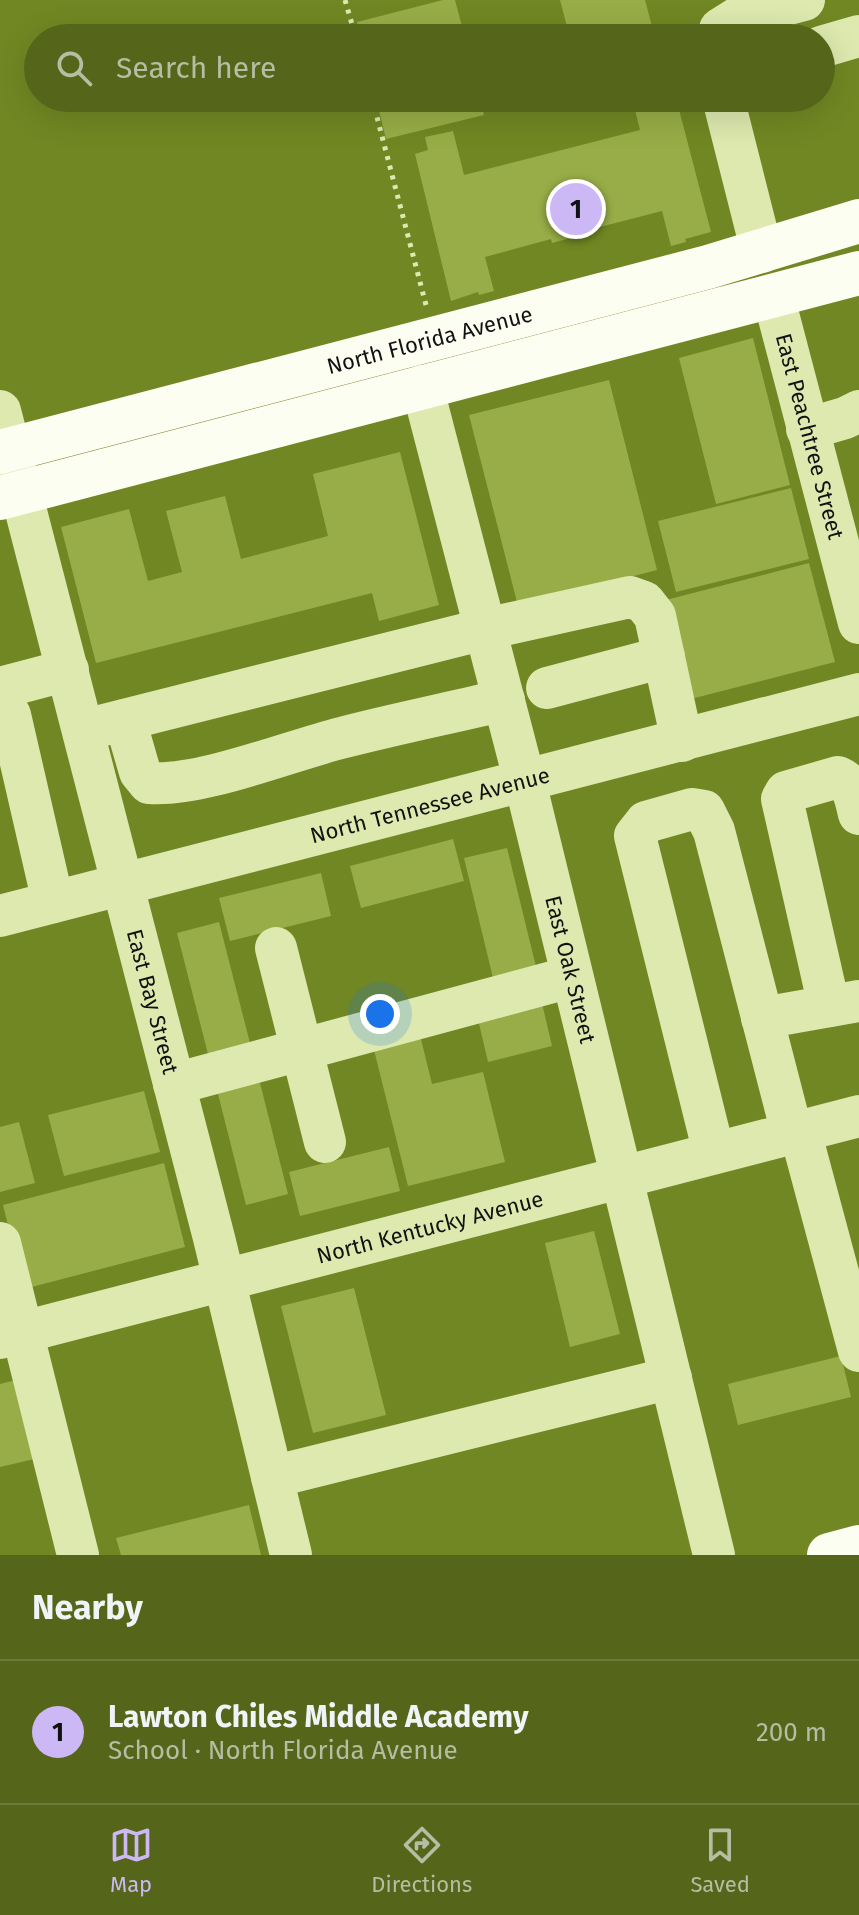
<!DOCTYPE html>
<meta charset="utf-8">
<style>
body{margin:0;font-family:"Fira Sans",sans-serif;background:#5b6b23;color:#f1f3f6}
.you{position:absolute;left:380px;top:1014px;width:28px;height:28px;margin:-20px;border:6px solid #fff;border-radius:50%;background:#1a73e8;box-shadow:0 0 0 12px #1a73e833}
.badge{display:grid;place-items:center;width:52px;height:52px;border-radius:50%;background:#cdb8f6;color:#111;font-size:26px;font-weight:700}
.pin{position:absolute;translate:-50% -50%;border:4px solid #fff;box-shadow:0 2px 8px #0006}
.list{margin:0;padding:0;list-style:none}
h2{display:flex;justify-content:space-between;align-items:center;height:104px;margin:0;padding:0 32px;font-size:34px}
h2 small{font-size:26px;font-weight:400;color:#b6bda2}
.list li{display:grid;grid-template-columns:52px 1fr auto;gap:24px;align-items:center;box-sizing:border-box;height:144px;padding:0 32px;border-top:2px solid #6b7939}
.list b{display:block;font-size:30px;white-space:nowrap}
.list p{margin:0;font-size:26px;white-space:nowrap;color:#b6bda2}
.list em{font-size:26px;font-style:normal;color:#b6bda2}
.icon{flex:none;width:44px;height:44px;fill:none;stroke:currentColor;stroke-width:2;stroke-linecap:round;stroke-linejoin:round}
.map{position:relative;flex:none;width:859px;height:1555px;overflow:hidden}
.search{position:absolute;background:#55651a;box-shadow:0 8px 32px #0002;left:24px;right:24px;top:24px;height:88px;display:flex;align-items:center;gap:20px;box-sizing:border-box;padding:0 28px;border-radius:44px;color:#b6bda2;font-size:30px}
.sheet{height:248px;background:#55651a}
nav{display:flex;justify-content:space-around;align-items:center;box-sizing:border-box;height:112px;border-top:2px solid #6b7939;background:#55651a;font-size:22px;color:#b6bda2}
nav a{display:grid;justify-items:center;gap:4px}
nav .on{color:#cdb8f6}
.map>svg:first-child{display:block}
.building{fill:#98ad47}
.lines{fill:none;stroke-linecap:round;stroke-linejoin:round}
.path{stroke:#dde9ae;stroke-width:5;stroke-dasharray:4 6;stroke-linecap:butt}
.minor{stroke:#dde9ae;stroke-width:42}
.major{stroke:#fbfef1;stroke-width:44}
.labels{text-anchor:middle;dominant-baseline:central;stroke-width:6;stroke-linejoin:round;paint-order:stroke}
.street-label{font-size:22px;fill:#111;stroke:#718723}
</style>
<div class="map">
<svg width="859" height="1555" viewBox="0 0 859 1555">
<rect width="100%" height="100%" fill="#718723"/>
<g class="building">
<polygon points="443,0 455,0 465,38 361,38 357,22"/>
<polygon points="560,0 645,0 655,38 570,38"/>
<polygon points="376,98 480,98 484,115 386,139"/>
<polygon points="632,98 676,98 711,232 685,239 686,242 671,246 662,211 596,228 597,231 552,243 551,239 485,257 494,291 479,295 478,292 451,301 415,154 428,150 425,137 453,131 464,175 640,130"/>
<polygon points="753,338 790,485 716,504 679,358"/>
<polygon points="609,380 657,570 518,606 469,415"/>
<polygon points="400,452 439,605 379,621 372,593 96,663 61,527 129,509 148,581 182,572 166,511 225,496 241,559 328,536 313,474"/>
<polygon points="791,488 809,559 676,592 658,521"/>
<polygon points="809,563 835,662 687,700 662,601"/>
<polygon points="453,839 464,881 361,908 350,866"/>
<polygon points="507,848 537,971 494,982 464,858"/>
<polygon points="321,873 331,916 230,941 219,898"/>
<polygon points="219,922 251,1047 209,1058 177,933"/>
<polygon points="541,999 552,1046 488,1062 477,1015"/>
<polygon points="419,1031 432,1084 483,1072 505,1162 408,1186 372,1042"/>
<polygon points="257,1071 288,1194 246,1205 215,1082"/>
<polygon points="144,1091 160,1152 64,1176 48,1115"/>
<polygon points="19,1122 35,1183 0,1192 0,1127"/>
<polygon points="389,1147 400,1191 300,1216 289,1172"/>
<polygon points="164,1163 185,1247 24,1289 3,1205"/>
<polygon points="594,1231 620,1334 570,1347 545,1243"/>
<polygon points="354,1288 386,1415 313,1433 281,1306"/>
<polygon points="841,1356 851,1397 738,1425 728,1384"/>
<polygon points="24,1378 43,1457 0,1467 0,1384"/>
<polygon points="249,1505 261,1555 121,1555 116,1538"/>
</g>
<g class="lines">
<g class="path">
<polyline points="345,0 356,38"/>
<polyline points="372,98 426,305"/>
</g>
<g class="minor">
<polyline points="721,38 720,29 739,17 804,0"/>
<polyline points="821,47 859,36"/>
<polyline points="723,98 762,252"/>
<path id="s1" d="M 773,295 L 859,623"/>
<path id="s2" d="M 422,386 L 525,782 L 714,1555"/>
<path id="s3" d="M 0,411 L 214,1238 L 291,1555"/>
<polyline points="807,429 845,418 859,411"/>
<polyline points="0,688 68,670"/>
<polyline points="547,688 664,657"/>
<polyline points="10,715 53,902"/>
<path d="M 125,720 L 140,772 L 149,783 C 201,787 289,751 341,738 C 395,724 450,713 504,700"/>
<polyline points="84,730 485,629 630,597 644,602 655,616 682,741"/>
<path id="s4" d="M 0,916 L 859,694"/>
<polyline points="276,948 325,1142"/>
<path d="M 829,1006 L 782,799 L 786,792 L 838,777 C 854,784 855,798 859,814"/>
<polyline points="762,1018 859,1001"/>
<polyline points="174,1084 571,977"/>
<polyline points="800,1131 859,1351"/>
<polyline points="714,1153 635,836 646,822 692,809 704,811 714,831 792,1133"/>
<polyline points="0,1243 78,1555"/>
<path id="s5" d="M 0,1338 L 859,1116"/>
<polyline points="272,1477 671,1378"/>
</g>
<g class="major">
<path id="s6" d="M 0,452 L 708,267 L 859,221"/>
<polyline points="0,498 859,273"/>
<polyline points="829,1555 859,1547"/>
</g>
</g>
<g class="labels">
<g class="street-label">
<text stroke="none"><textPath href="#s6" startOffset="444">North Florida Avenue</textPath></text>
<text stroke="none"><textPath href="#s1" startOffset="146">East Peachtree Street</textPath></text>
<text stroke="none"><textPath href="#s4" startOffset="444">North Tennessee Avenue</textPath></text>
<text stroke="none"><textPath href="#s2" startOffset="602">East Oak Street</textPath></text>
<text stroke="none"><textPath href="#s3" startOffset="610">East Bay Street</textPath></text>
<text stroke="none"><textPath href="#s5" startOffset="444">North Kentucky Avenue</textPath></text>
</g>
</g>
</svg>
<div class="you"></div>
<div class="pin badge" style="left:576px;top:209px">1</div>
<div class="search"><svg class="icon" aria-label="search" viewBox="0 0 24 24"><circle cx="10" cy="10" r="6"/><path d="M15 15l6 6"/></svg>Search here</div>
</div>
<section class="sheet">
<h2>Nearby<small></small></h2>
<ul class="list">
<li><span class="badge">1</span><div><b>Lawton Chiles Middle Academy</b><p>School · North Florida Avenue</p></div><em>200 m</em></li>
</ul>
</section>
<nav>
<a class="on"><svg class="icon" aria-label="map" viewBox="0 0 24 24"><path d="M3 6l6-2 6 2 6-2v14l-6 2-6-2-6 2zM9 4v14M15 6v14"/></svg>Map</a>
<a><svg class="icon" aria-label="directions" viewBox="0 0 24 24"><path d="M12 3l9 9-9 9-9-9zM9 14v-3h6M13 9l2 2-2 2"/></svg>Directions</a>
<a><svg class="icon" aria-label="saved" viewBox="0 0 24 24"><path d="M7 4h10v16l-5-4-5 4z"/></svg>Saved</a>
</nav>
